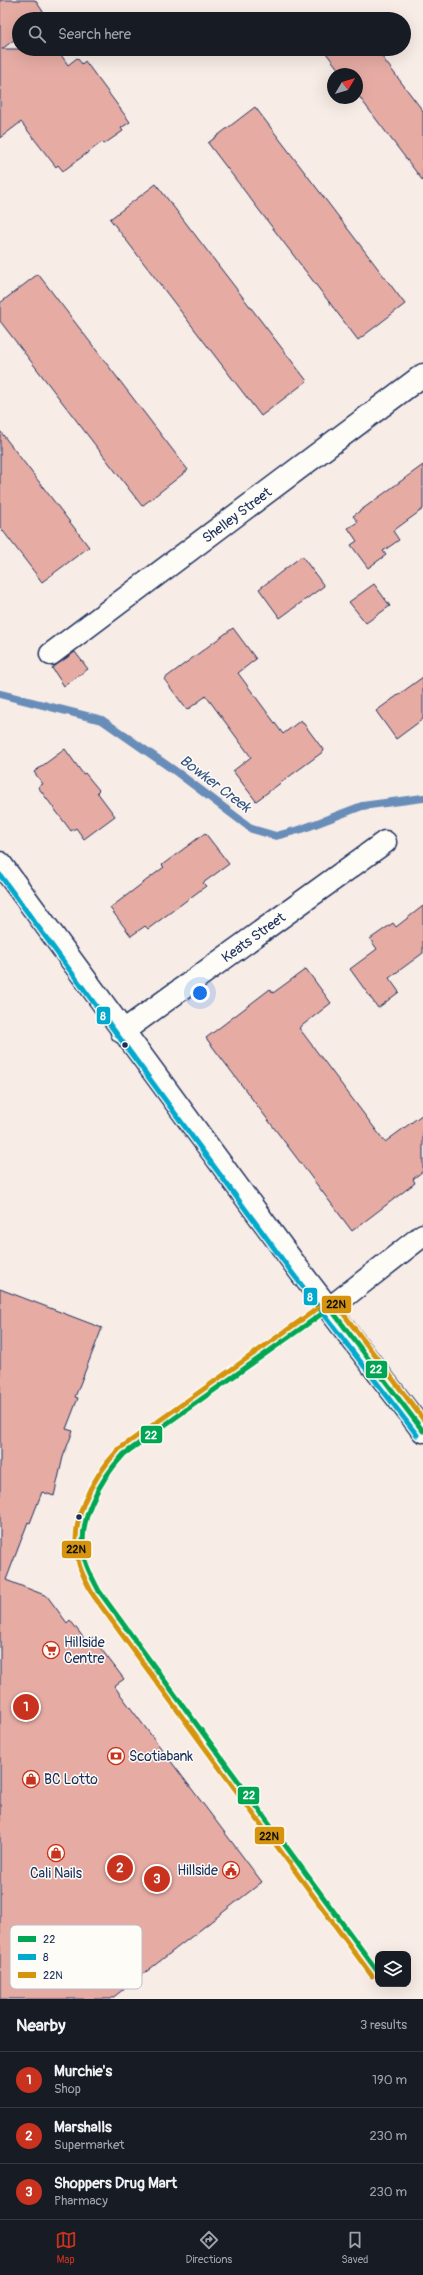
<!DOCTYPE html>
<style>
body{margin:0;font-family:Pangolin,sans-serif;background:#242831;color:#f1f3f6}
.controls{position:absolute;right:12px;bottom:12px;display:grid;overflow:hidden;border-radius:8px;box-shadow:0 4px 16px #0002}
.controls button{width:36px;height:36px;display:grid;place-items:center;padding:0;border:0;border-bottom:1px solid #363941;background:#171b24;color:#f1f3f6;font:20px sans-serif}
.compass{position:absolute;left:327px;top:68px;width:36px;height:36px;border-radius:50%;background:#171b24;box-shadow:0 4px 16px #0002;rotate:52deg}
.you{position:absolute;left:200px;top:993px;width:14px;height:14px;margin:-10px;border:3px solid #fff;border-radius:50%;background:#1a73e8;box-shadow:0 0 0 6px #1a73e833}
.badge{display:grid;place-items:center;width:26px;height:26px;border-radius:50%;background:#c8321e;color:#fff;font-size:13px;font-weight:700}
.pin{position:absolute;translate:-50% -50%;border:2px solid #fff;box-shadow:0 1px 4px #0006}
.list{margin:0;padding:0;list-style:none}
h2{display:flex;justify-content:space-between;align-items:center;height:52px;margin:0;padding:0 16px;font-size:17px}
h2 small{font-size:13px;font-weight:400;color:#9ea1a6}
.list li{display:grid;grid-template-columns:26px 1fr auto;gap:12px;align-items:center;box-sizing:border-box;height:56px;padding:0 16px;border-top:1px solid #363941}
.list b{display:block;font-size:15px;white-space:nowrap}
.list p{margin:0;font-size:13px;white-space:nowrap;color:#9ea1a6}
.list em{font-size:13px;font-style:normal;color:#9ea1a6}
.icon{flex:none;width:22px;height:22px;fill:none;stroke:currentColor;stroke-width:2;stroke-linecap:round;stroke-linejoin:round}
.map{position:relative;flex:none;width:423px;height:1999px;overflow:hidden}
.search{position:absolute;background:#171b24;box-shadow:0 4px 16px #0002;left:12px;right:12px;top:12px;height:44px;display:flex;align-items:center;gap:10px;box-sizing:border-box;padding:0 14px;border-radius:22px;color:#9ea1a6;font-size:15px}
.sheet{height:220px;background:#171b24}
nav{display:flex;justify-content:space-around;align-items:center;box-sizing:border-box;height:56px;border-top:1px solid #363941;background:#171b24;font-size:11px;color:#9ea1a6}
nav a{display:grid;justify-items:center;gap:2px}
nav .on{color:#c8321e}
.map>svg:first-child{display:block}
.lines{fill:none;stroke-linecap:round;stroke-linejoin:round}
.stream{stroke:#678db9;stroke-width:8}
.building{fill:#e6aca4;stroke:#1b2f5e}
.street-casing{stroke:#1b2f5e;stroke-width:25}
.secondary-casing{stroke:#1b2f5e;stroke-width:25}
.street{stroke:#fdfcf7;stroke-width:22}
.secondary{stroke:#fdfcf7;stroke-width:22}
.bus-1-casing{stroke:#fdfcf7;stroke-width:8}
.bus-2-casing{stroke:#fdfcf7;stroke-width:8}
.bus-3-casing{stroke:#fdfcf7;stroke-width:8}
.bus-1{stroke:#00a651;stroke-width:5}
.bus-2{stroke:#00a9ce;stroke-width:5}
.bus-3{stroke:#d6940e;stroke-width:5}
.bus-dot{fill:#1b2f5e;stroke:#fdfcf7;stroke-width:1.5}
.labels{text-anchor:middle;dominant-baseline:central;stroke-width:3;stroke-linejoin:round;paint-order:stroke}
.street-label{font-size:14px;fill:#1b2f5e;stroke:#fdfcf7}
.poi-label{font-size:14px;fill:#1b2f5e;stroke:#fdfcf7;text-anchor:start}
.water-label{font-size:15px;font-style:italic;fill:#3a5684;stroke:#fdfcf7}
.key{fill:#fdfcf7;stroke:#b9bec9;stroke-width:1}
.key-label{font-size:11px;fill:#1b2f5e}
.line-badge{stroke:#fdfcf7;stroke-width:1.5}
.badge-label{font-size:11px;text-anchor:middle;font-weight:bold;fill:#fff}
.pale-badge-label{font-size:11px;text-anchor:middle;font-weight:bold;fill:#111}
</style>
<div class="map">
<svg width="423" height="1999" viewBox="0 0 423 1999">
<rect width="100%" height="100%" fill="#f8ece6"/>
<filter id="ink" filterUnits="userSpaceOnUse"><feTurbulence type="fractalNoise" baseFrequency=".025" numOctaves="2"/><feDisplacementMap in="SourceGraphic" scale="8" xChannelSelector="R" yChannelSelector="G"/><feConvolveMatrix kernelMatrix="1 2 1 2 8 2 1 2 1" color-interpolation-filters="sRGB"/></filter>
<g filter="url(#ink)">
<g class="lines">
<polyline class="stream" points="0,694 102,720 178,773 252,829 276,836 302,829 362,806 423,798"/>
</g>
<g class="building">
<polygon points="0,0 35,0 46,16 42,19 19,19 19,36 2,49 57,49 68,65 77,58 82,64 85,61 130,122 121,128 123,131 104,144 102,142 63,171 58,165 56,167 21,122 0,138"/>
<polygon points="323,49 376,49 423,111 423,181 357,94 357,74 342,74"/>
<polygon points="255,107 405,304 358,340 208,143"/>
<polygon points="156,184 307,381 261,416 110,219"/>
<polygon points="38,274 188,470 142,506 0,321 0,303"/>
<polygon points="0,431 89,547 42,582 0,527"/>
<polygon points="423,465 423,509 393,531 399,540 383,551 386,555 368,568 351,545 357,541 348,528 358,522 353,516"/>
<polygon points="302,556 324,586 280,618 259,589"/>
<polygon points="374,584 390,606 366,623 349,602"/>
<polygon points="233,628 256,659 238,673 283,734 301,720 324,751 256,801 233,771 251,757 206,696 187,710 164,679"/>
<polygon points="75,652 88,669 64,686 52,668"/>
<polygon points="423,677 423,719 396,739 376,711"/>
<polygon points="65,749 83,774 85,773 99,790 97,792 115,816 84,839 76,828 71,831 38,787 43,784 34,772"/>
<polygon points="205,833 229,864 203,883 206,886 148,929 145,926 131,936 110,908 164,867 162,865"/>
<polygon points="423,906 423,953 389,978 399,992 378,1008 350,969 377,949 370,939 393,923 396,927"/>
<polygon points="306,969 331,1003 299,1028 385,1142 423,1114 423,1171 413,1179 415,1183 352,1231 206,1038 270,989 273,993"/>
<polygon points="0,1289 102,1328 75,1397 78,1398 66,1429 73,1431 63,1457 54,1496 42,1492 30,1523 28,1522 6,1580 47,1596 67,1623 70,1620 86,1641 92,1637 124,1679 114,1686 262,1882 111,1999 0,1999"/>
</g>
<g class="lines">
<g class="street-casing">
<g id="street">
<path id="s1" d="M 51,654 L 423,375"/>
<path id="s2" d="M 122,1032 L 385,842"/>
<polyline points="330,1308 423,1235"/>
</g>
</g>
<g class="secondary-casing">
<polyline id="secondary" points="0,863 299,1270 423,1431"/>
</g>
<use href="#street" class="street"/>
<use href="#secondary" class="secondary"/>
<g class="bus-1-casing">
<g id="bus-1">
<path d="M 330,1308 L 124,1454 C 99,1481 76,1521 85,1560 C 88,1571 94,1581 99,1591 L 378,1972"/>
<polyline points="330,1308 423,1431"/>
</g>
</g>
<g class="bus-2-casing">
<polyline id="bus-2" points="0,875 293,1274 417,1435"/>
</g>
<g class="bus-3-casing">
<path id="bus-3" d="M 372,1976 L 93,1595 C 88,1585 82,1575 79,1564 C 67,1522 92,1478 119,1449 L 328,1301 L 336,1304 L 423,1419"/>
</g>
<use href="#bus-1" class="bus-1"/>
<use href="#bus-2" class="bus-2"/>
<use href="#bus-3" class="bus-3"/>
</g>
</g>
<defs>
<g id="supermarket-ring" transform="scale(0.9)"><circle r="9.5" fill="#fdfcf7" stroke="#c8321e" stroke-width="1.5"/><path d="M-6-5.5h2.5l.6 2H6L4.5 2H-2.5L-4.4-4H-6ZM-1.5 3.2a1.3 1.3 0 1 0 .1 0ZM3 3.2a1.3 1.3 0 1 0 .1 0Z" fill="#c8321e"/></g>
<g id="bank-ring" transform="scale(0.9)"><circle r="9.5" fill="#fdfcf7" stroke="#c8321e" stroke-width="1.5"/><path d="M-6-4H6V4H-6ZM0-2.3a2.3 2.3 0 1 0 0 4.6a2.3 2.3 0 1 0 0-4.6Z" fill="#c8321e"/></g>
<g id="shop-ring" transform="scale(0.9)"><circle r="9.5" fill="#fdfcf7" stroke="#c8321e" stroke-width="1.5"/><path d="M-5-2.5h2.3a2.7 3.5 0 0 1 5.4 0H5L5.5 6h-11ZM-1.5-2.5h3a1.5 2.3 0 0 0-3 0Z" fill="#c8321e"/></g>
<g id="civic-ring" transform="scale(0.9)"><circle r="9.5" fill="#fdfcf7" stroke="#c8321e" stroke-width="1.5"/><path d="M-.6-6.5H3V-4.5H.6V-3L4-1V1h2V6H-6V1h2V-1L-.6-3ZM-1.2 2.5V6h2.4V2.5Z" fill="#c8321e"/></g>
</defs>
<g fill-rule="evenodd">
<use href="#supermarket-ring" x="51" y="1650"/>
<use href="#bank-ring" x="116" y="1756"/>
<use href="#shop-ring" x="31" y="1779"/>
<use href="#shop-ring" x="56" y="1853"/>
<use href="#civic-ring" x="231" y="1870"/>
</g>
<g class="bus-dot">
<circle cx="125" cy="1045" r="3.5"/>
<circle cx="79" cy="1517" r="3.5"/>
</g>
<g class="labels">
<g class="street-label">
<text stroke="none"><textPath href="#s1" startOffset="232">Shelley Street</textPath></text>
<text stroke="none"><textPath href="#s2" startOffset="162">Keats Street</textPath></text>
</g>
<g class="poi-label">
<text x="64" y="1642">Hillside<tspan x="64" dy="16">Centre</tspan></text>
<text x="129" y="1756">Scotiabank</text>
<text x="44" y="1779">BC Lotto</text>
<text x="218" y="1870" text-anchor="end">Hillside</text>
<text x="56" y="1873" text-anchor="middle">Cali Nails</text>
</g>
<g class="water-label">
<text transform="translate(215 784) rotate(37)">Bowker Creek</text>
</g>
</g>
<rect x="10" y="1925" width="132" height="64" rx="6" class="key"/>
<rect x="18" y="1936" width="18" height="6" fill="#00a651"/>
<rect x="18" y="1954" width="18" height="6" fill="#00a9ce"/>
<rect x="18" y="1972" width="18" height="6" fill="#d6940e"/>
<g class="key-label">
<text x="43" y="1943">22</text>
<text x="43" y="1961">8</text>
<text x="43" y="1979">22N</text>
</g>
<g class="line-badge">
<rect x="96" y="1006" width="15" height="19" rx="4" fill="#00a9ce"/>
<rect x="303" y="1287" width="15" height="19" rx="4" fill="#00a9ce"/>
<rect x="321" y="1295" width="31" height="19" rx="4" fill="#d6940e"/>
<rect x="365" y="1360" width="23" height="19" rx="4" fill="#00a651"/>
<rect x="140" y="1425" width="23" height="19" rx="4" fill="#00a651"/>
<rect x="61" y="1540" width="31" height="19" rx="4" fill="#d6940e"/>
<rect x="237" y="1786" width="23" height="19" rx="4" fill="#00a651"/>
<rect x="254" y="1826" width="31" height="19" rx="4" fill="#d6940e"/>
</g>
<g class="badge-label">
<text x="103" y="1020">8</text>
<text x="310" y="1301">8</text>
<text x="376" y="1373">22</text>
<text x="151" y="1439">22</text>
<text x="249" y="1799">22</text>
</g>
<g class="pale-badge-label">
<text x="336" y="1308">22N</text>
<text x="76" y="1553">22N</text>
<text x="269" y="1840">22N</text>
</g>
</svg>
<div class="controls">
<button><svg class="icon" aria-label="layers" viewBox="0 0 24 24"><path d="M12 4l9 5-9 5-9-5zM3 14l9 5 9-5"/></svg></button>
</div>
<svg class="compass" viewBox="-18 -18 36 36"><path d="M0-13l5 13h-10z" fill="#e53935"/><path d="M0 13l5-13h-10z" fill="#9ea1a6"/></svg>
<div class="you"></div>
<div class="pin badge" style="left:26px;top:1707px">1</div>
<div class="pin badge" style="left:120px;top:1868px">2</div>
<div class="pin badge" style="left:157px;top:1879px">3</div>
<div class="search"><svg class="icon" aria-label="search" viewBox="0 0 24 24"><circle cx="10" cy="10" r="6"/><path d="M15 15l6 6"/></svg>Search here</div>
</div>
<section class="sheet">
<h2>Nearby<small>3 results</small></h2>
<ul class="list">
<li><span class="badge">1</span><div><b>Murchie's</b><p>Shop</p></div><em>190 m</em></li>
<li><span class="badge">2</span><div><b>Marshalls</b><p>Supermarket</p></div><em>230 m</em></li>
<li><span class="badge">3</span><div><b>Shoppers Drug Mart</b><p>Pharmacy</p></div><em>230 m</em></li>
</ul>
</section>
<nav>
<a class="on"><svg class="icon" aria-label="map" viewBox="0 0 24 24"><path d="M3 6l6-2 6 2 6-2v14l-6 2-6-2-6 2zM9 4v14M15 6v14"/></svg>Map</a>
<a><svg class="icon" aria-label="directions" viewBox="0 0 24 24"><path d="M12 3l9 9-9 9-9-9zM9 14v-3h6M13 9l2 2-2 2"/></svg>Directions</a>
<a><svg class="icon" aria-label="saved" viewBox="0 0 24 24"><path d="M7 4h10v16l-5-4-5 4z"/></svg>Saved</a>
</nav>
